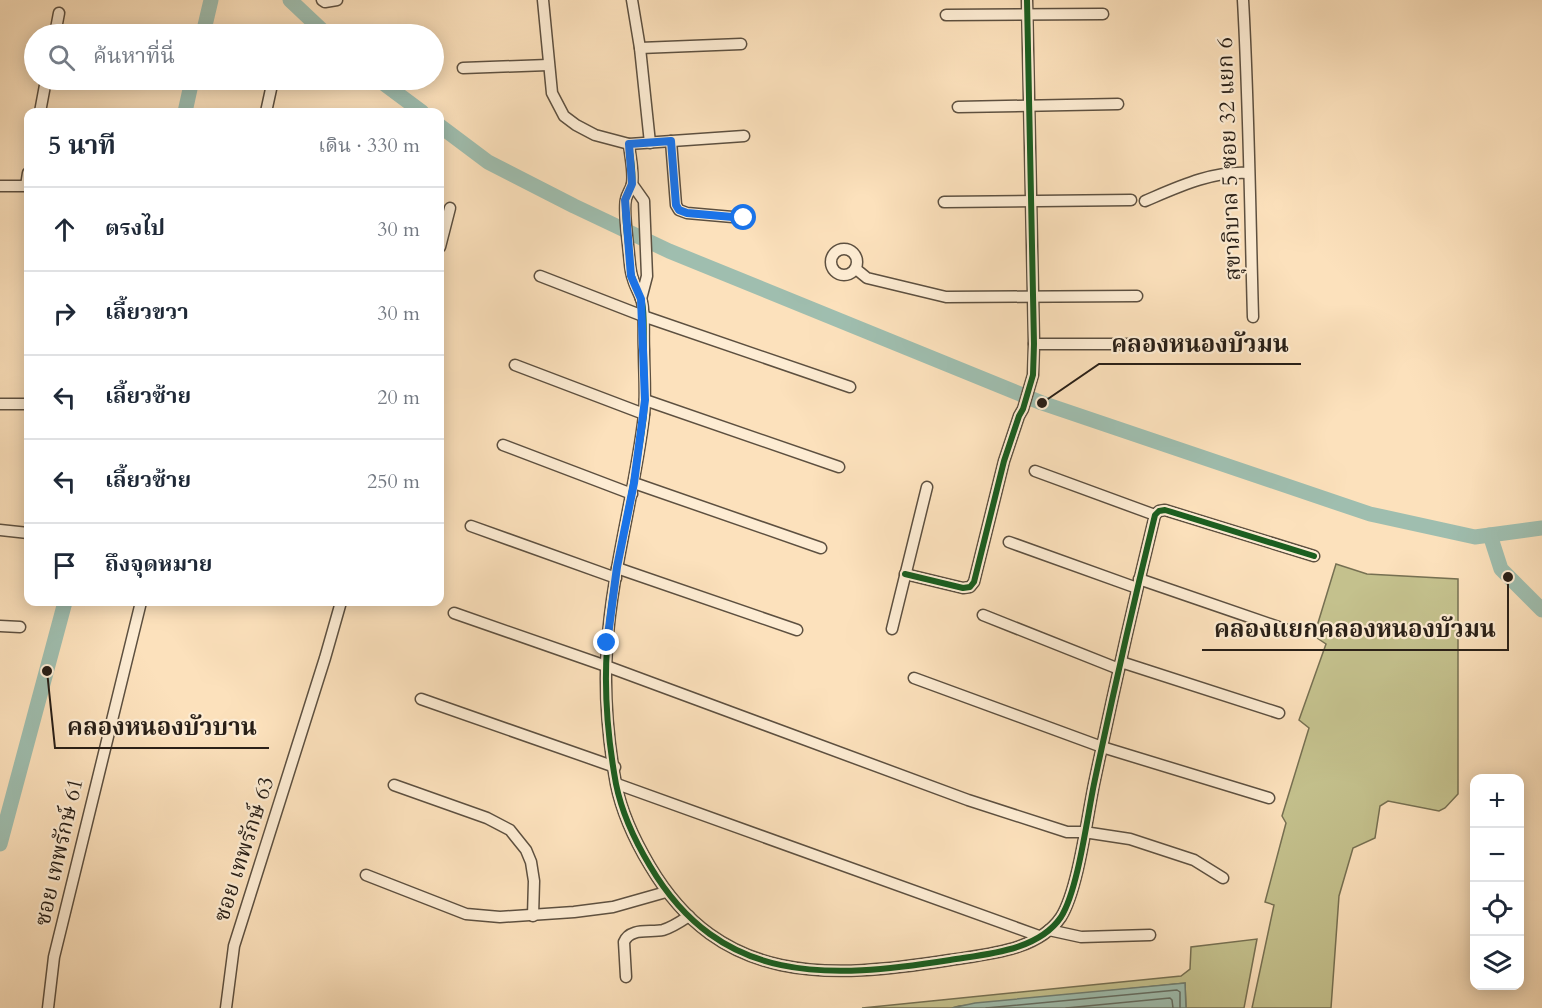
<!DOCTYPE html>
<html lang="th">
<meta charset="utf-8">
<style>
body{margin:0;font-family:Cardo,"Noto Serif Thai",serif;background:#f2f2f3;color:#1f2937}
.controls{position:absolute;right:18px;bottom:18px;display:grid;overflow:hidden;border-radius:12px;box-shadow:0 3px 15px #0003}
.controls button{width:54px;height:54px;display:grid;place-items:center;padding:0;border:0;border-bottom:2px solid #e0e1e3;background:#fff;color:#1f2937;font:30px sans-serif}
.stop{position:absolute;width:18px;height:18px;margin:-14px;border:4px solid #1a73e8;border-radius:50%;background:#fff}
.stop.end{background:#1a73e8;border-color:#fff;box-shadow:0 2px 6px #0008}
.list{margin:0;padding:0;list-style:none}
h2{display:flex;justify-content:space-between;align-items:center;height:78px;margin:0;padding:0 24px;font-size:26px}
h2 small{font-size:20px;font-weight:400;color:#747a83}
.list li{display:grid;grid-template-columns:39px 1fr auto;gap:18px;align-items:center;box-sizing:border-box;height:84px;padding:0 24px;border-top:2px solid #e0e1e3}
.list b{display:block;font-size:22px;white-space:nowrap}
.list em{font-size:20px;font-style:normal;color:#747a83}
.icon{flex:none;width:33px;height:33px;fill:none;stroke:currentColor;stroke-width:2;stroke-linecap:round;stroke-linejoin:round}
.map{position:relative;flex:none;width:1542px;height:1008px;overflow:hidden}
.search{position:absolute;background:#fff;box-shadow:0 3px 15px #0003;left:24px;top:24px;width:420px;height:66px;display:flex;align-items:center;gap:15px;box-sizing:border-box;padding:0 21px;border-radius:33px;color:#747a83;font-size:22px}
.panel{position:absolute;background:#fff;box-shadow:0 3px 15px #0003;left:24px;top:108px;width:420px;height:498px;border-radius:12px}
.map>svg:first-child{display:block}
.green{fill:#c4c18d;stroke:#767052;stroke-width:1.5}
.water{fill:#9fbeaf;stroke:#6f7e72;stroke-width:1.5}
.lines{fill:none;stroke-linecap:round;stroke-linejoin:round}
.shore{stroke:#646e63;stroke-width:1.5}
.canal{stroke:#9fbeaf;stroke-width:15}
.minor-casing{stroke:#5d5040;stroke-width:13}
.minor{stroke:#fdecd3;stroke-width:10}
.cycleway-casing{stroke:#fdecd3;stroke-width:10}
.cycleway{stroke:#1b5e20;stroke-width:6}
.route{stroke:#1a73e8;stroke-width:8}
.labels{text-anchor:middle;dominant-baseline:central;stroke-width:4.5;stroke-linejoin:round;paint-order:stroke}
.street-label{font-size:22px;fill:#281f17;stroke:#fdecd3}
.leader{fill:none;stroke:#281f17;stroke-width:2}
.callout-dot{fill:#281f17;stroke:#fdecd3;stroke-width:2}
.callout-label{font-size:24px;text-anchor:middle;font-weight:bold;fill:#281f17;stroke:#fdecd3;stroke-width:4.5;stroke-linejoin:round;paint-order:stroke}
</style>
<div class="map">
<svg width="1542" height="1008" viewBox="0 0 1542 1008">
<rect width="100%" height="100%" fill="#fce1bc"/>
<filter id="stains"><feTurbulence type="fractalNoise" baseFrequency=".00333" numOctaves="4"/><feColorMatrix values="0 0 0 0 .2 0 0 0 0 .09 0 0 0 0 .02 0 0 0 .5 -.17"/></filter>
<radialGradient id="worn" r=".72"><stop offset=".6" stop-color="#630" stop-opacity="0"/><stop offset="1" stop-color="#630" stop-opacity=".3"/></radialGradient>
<g class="green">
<polygon points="1336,564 1367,574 1458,579 1458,794 1445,808 1439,811 1388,801 1380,806 1375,838 1353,848 1339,896 1331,1008 1252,1008 1274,905 1265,902 1286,823 1282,816 1309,728 1299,720 1326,644 1314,636"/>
<polygon points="1257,939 1244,1008 1186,1008 1185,983 959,1006 952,1008 862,1008 1181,976 1190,969 1191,947"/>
</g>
<polygon class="water" points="1185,983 1186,1008 952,1008 975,1003"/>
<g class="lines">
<g class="shore">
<polyline points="986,1008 1177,990 1180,992 1180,1008"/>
<polyline points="1066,1008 1170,998 1172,1000 1173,1008"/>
</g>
<g class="canal">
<polyline points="290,0 326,34"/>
<polyline points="203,34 211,0"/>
<polyline points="379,80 422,112"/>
<polyline points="185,112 192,80"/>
<polyline points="440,126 488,162 574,206 669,251 1042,403 1370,514 1475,537 1542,528"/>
<polyline points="1490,535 1501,569 1542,610"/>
<polyline points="0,844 65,602"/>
</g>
<g class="minor-casing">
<g id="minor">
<polyline points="322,0 325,2 337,0"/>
<polyline points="543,0 552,93 564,116 576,125 595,135 629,144 744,136"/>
<polyline points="632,0 640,48 650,143"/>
<path d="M 1243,0 C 1249,106 1250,211 1253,317"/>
<polyline points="946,15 1103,14"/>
<polyline points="55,34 59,13"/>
<polyline points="640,48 741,44"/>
<polyline points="463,68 548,65"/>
<polyline points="958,107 1118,104"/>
<polyline points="40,112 46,80"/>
<polyline points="266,112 273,80"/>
<polyline points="671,141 676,205 679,210 687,213 744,218"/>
<path d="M 629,144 C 630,156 634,172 632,184 C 631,189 627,194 626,199 C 623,211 628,241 629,255 C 630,263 630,272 633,279 C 635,287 640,294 642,302 C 645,317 643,334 644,350 C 644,372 646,394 644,415 C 635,493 612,569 607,647 C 604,691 608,740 616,784 C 622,814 635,841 650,866 C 721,986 829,979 950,960 C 987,954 1038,951 1061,917 C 1078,890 1087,818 1094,784 C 1113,694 1133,605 1155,515 L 1159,511 L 1165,510 L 1314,556"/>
<polyline points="632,184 644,201 647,276 641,299"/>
<polyline points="0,186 28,186"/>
<polyline points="26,186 28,173"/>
<path d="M 1145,201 C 1178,187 1211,171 1248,173"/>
<polyline points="944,202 1131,200"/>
<polyline points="440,247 450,208"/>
<circle cx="844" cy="262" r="13"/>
<polyline points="856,269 867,278 946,297 1137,296"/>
<polyline points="540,276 643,316 850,387"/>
<polyline points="1034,344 1137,344"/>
<polyline points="515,365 644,414"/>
<polyline points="645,400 839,467"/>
<polyline points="0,404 28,404"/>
<polyline points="503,445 632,494"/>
<polyline points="1035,471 1155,515"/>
<polyline points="634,483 821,548"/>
<polyline points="471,526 616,578"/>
<polyline points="0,530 28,533"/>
<polyline points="1009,542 1137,588"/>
<polyline points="617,568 797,630"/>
<polyline points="905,574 963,588 970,587 974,582 1004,461 1019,416 1023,409 1033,375 1034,344 1027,0"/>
<polyline points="1139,579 1290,631"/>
<polyline points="454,613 606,666 968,800 1067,832 1084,832 1130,839 1194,860 1223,878"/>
<polyline points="983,615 1119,669"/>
<polyline points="0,626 20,627"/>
<polyline points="892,629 927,487"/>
<polyline points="1121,662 1279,713"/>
<polyline points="914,678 1102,747 1269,798"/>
<polyline points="421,699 615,767"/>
<polyline points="617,784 1039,936"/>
<polyline points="394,785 487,818 510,830 526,850 531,862 534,881 533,916"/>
<polyline points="366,875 466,914 500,917 574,912 613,907 666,892"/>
<polyline points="1049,930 1081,937 1150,935"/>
<path d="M 626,977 L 624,942 C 630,927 651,933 663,930 C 673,927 680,922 689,916"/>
<polyline points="48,1008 54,957 141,602"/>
<polyline points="226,1008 234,946 325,658 341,602"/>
</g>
</g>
<use href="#minor" class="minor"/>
<g class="cycleway-casing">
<g id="cycleway">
<path d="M 629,144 C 630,156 634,172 632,184 C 631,189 627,194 626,199 C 623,211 628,241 629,255 C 630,263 630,272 633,279 C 635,287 640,294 642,302 C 645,317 643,334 644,350 C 644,372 646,394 644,415 C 635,493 612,569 607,647 C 604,691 608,740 616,784 C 622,814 635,841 650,866 C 721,986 829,979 950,960 C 987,954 1038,951 1061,917 C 1078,890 1087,818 1094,784 C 1113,694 1133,605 1155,515 L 1159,511 L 1165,510 L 1314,556"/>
<polyline points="905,574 963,588 970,587 974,582 1004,461 1019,416 1023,409 1033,375 1034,344 1027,0"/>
</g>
</g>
<use href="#cycleway" class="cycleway"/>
</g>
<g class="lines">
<polyline class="route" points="607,643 617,567 634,483 645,400 641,299 631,276 625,200 632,184 629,144 671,141 676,205 679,210 687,213 744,218"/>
</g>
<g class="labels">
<g class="street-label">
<text transform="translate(1229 159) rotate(-92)">สุขาภิบาล 5 ซอย 32 แยก 6</text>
<text transform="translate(244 849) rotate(-72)">ซอย เทพรักษ์ 63</text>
<text transform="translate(59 852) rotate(-77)">ซอย เทพรักษ์ 61</text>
</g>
</g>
<path class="leader" d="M1042 403L1099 364H1301M1508 577L1508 650H1202M47 671L55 748H269"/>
<g class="callout-dot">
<circle cx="1042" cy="403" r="6"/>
<circle cx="1508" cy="577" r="6"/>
<circle cx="47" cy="671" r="6"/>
</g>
<g class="callout-label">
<text x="1200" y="352">คลองหนองบัวมน</text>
<text x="1355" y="637">คลองแยกคลองหนองบัวมน</text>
<text x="162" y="735">คลองหนองบัวบาน</text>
</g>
<rect width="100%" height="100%" filter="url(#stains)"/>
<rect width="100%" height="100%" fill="url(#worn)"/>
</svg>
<div class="controls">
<button>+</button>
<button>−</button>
<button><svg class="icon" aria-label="locate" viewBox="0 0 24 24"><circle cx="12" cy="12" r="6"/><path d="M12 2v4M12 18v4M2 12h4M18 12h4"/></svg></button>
<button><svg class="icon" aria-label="layers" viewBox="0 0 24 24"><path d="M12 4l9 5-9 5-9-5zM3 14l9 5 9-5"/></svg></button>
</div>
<div class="stop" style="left:744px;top:218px"></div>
<div class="stop end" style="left:607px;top:643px"></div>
<div class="search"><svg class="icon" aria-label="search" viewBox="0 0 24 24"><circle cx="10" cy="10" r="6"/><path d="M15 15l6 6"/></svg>ค้นหาที่นี่</div>
<section class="panel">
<h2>5 นาที<small>เดิน · 330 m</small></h2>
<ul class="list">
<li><svg class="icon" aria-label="ahead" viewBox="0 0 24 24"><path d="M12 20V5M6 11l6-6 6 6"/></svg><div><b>ตรงไป</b></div><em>30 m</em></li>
<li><svg class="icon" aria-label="right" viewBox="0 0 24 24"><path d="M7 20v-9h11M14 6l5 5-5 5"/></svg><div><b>เลี้ยวขวา</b></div><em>30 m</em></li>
<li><svg class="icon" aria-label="left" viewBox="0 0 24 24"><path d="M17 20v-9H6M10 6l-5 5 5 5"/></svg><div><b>เลี้ยวซ้าย</b></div><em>20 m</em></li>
<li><svg class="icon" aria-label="left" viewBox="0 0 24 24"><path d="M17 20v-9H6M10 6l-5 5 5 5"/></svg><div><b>เลี้ยวซ้าย</b></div><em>250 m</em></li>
<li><svg class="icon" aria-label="arrive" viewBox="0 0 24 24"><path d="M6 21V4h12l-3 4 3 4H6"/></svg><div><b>ถึงจุดหมาย</b></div></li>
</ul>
</section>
</div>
